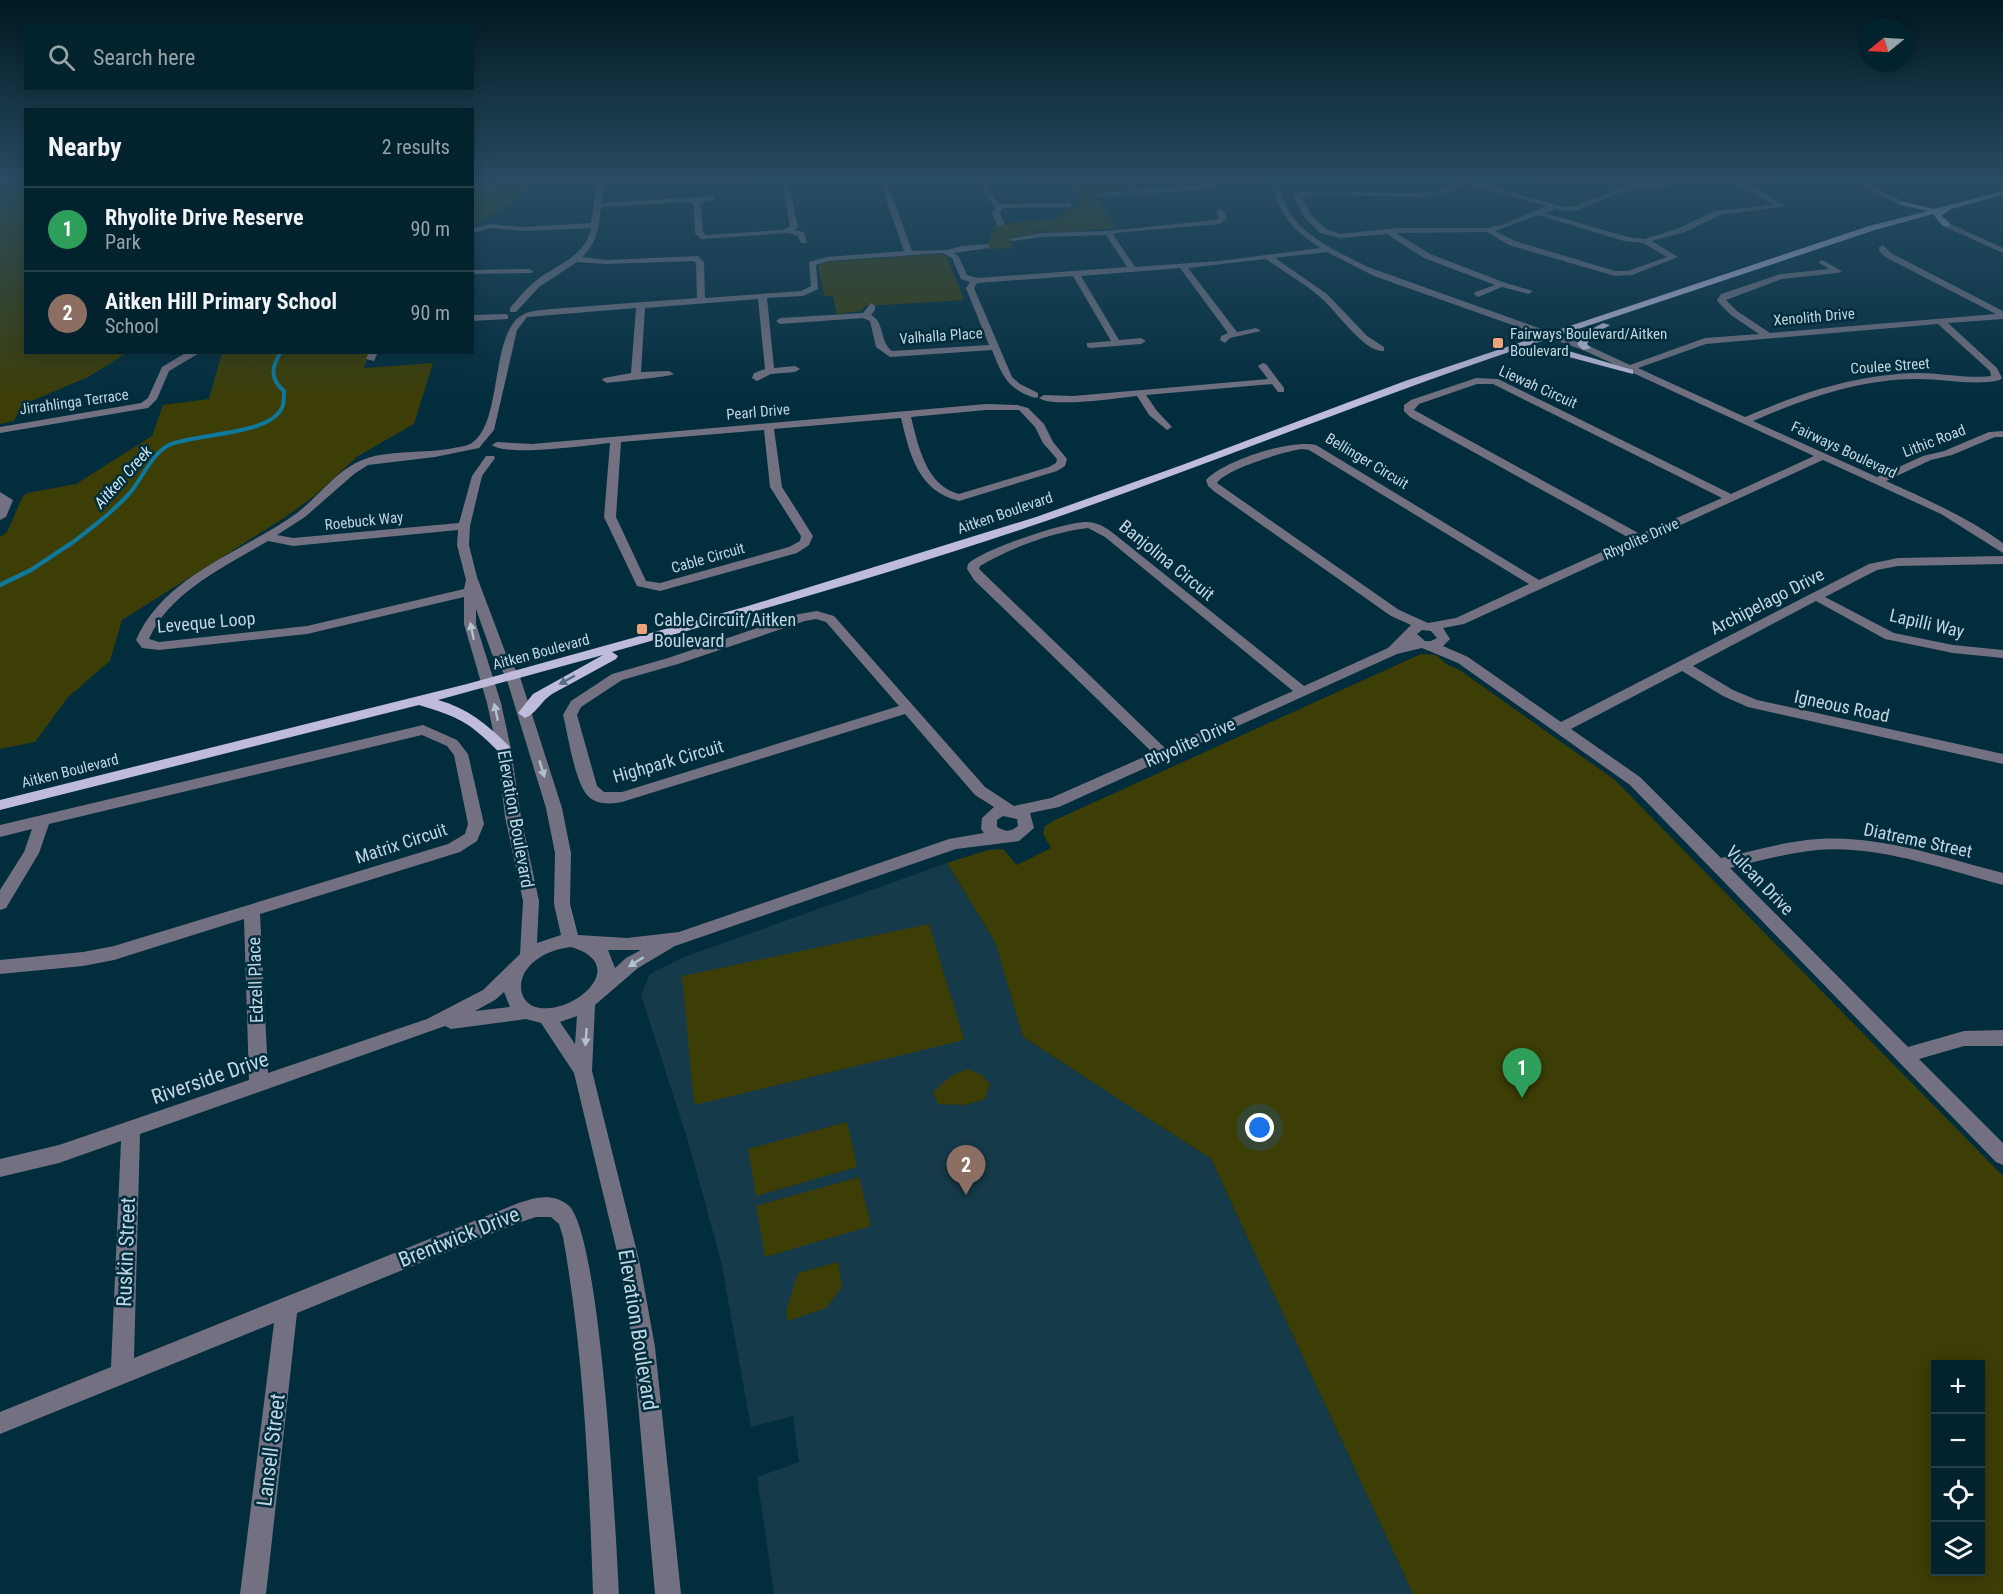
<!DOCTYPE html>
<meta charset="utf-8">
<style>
body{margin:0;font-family:"Roboto Condensed",sans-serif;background:#102f3a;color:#f1f3f6}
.controls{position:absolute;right:18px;bottom:18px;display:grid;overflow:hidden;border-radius:0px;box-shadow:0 3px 15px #0003}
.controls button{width:54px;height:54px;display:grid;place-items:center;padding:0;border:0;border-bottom:2px solid #233f4a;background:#02222e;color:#f1f3f6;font:30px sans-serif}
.compass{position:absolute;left:1859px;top:18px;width:54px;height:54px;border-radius:50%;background:#02222e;box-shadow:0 3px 15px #0003;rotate:252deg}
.you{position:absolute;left:1260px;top:1128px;width:21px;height:21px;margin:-15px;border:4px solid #fff;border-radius:50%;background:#1a73e8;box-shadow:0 0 0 9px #1a73e833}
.badge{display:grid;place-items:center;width:39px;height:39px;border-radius:50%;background:#8c9099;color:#fff;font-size:20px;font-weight:700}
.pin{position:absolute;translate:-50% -50px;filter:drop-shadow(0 2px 3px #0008)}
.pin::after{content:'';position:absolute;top:32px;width:21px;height:18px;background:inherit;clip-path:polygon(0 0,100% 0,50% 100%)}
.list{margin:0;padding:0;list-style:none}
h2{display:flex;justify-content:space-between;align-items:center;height:78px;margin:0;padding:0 24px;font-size:26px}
h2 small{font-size:20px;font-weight:400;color:#96a4aa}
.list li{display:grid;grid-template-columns:39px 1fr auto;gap:18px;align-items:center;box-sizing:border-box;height:84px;padding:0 24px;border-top:2px solid #233f4a}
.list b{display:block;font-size:22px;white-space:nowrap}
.list p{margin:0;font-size:20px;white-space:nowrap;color:#96a4aa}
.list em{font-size:20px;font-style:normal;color:#96a4aa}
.icon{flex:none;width:33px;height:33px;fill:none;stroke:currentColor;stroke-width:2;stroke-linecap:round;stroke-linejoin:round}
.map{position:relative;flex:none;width:2003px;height:1594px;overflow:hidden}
.search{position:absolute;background:#02222e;box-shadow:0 3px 15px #0003;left:24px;top:24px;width:450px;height:66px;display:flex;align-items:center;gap:15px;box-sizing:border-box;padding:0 21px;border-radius:0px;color:#96a4aa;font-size:22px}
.panel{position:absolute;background:#02222e;box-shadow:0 3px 15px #0003;left:24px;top:108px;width:450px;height:246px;border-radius:0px}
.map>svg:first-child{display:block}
.built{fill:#153a4a}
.green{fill:#3d3d06;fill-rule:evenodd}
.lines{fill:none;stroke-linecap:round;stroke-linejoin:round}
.stream-far1{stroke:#0e789d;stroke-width:4}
.stream{stroke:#0e789d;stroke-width:4.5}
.minor{fill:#737181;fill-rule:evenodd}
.major{fill:#bebbdb;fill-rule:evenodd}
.oneway{fill:#b2c2ce}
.oneway2{fill:#576d84}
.poi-dot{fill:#efa378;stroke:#022d3d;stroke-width:2}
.labels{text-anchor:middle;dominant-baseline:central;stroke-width:5;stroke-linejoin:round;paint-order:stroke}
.far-street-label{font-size:15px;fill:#c2d6e1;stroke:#022d3d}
.far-poi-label{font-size:15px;fill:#c2d6e1;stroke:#022d3d;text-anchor:start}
.far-water-label{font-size:16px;font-style:italic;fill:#cde7f3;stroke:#022d3d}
.street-label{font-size:18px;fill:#c2d6e1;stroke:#022d3d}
.poi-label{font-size:18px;fill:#c2d6e1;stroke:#022d3d;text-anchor:start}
.near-street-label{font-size:21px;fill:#c2d6e1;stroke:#022d3d}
</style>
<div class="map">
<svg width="2003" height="1594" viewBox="0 0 2003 1594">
<rect width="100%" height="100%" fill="#022d3d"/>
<polygon class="built" points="947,863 995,942 1023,1037 1211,1159 1413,1594 774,1594 757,1477 799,1462 793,1416 751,1427 721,1261 688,1141 641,995 650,974 684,957"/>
<g class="green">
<polygon points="0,179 25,179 26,352 127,353 88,377 22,405 14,421 0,424"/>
<polygon points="473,179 531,179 514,202 473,225"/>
<polygon points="1067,179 1113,179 1104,180 1110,191 1100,193 1097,198 1116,228 1055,233 1035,229 1036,234 1012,237 1010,242 1013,248 989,249 988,243 996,224 1058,219 1067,210 1080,207 1078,203 1081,199"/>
<polygon points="939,254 947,257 964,300 865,306 862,311 837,314 833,296 824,296 818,265 825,262"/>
<polygon points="222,353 369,353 364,368 433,363 414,424 358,456 313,497 284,518 122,620 110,661 68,697 35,742 0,749 0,537 7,532 23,496 27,493 76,484 152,436 163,405 209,399"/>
<path d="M 1421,654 L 1436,655 L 1448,665 L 1458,669 L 1615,780 L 2003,1176 L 2003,1594 L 1413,1594 L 1211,1159 L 1023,1037 L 995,942 L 947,863 L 988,850 L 1003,849 L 1017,865 L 1051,848 L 1043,834 L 1045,826 L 1055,820 ZM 1936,1364 L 1980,1364 L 1980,1572 L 1936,1572 Z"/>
<polygon points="929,924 964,1040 694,1105 682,976"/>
<polygon points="967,1069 982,1075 990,1084 985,1099 965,1105 938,1104 933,1092 951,1076"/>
<polygon points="847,1122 857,1167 756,1196 748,1149"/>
<polygon points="859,1177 871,1226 765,1257 756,1206"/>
<polygon points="838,1262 842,1287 826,1308 788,1321 786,1311 798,1273"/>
</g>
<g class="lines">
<path class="stream-far1" d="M 68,546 C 89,530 110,514 128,495 C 142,480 150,455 169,445 C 194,433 274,436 283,405 C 284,401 284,395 284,391 C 270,379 271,367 281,352"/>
<polyline class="stream" points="0,585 31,570 70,544"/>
<g class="minor">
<polygon points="541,179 550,179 546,181"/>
<path d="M 601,179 L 609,179 L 605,184 L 602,203 L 714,196 L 714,200 L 700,202 L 703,232 L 706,235 L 782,230 L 790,226 L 781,179 L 788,179 L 798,227 L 794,230 L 804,232 L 807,243 L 801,243 L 798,236 L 788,233 L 701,239 L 695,233 L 694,205 L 690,202 L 601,207 C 598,228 598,242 582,257 L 606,260 L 698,256 L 704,262 L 705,298 L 801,291 L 811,286 L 809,262 L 827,257 L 904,251 L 879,179 L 886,179 L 912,251 L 947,250 L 962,246 L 989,244 L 989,248 L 954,253 L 959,257 L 967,275 L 977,278 L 1127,267 L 1106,235 L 1042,237 L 1013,241 L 1009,239 L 1042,233 L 1108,231 L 1215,220 L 1219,218 L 1216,211 L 1220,209 L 1224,211 L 1227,219 L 1220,224 L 1115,233 L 1114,236 L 1135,267 L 1219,261 L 1320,248 C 1291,228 1278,214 1271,179 L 1278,179 C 1281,188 1282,197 1286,206 C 1301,237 1339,252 1368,267 L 1589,346 L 1630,365 L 1705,338 L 1759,334 L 1731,315 L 1718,302 L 1717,300 L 1721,294 L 1781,274 L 1829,269 L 1818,262 L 1822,260 L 1842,271 L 1838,273 L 1782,279 L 1726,300 L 1737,311 L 1770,333 L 1996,314 L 1885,257 L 1879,251 L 1879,247 L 1883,245 L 1891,253 L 2003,311 L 2003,319 L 1948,323 L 1997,368 L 2002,378 L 2000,380 C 1973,386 1945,379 1918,379 C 1860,379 1806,398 1753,421 L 1877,477 L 1923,456 L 1944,451 L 1989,432 L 2003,431 L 2003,437 L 1995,437 L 1952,455 L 1931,460 L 1886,481 C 1926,499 1967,517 2003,543 L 2003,553 L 1941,514 L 1823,460 L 1464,624 L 1443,628 L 1450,639 L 1443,646 L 1468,657 L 1561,722 L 1869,564 L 1898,558 L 2003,556 L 2003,564 L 1898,566 L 1877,570 L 1825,597 L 1894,633 L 1953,645 L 2003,650 L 2003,658 L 1953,653 L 1885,639 L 1816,601 L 1693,666 L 1733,690 L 1757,700 L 2003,754 L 2003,764 L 1748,707 L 1723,696 L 1682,671 L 1571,729 L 1640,777 L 1721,858 C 1753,851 1786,841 1819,839 C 1881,835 1944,858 2003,873 L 2003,885 C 1943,869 1879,845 1817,850 C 1787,853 1759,861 1730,868 L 1908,1047 L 1964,1031 L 2003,1030 L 2003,1046 L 1964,1046 L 1919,1059 L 2003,1143 L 2003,1165 L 1996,1162 L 1630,785 L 1458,663 L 1422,648 L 1397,654 L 1059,807 L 1030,813 L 1034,828 L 1019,841 L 956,849 L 675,946 L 638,968 L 595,1005 L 592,1071 L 640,1264 L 655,1347 L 681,1594 L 655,1594 L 633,1347 L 620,1264 L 574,1073 L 541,1023 L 526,1019 L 451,1029 L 445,1026 L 140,1134 L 134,1358 L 516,1204 C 533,1198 552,1192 568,1205 C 601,1231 616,1537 619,1594 L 593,1594 C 589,1475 584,1355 563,1237 L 559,1224 L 551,1217 L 536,1217 L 518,1223 L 297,1313 L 266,1594 L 240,1594 L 274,1323 L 0,1434 L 0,1412 L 111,1367 L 121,1141 L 59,1163 L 0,1177 L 0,1159 L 59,1145 L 249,1080 L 244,919 L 114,960 L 83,966 L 0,974 L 0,960 L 83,952 L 114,946 L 448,844 L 465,834 L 468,824 L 454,755 L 447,746 L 422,735 L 49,824 L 39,853 L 6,908 L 0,910 L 0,890 L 24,852 L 32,829 L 0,837 L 0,825 L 423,725 L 457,740 L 468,754 L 484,824 L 477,841 L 460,852 L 260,914 L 268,1073 L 427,1019 L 483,990 L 520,954 L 523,901 L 505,817 L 497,749 L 487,703 L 464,624 L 464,597 L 307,634 L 159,650 L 142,648 L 136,640 C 164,575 243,552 297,513 C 318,497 335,472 360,461 C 386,449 425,454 454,448 C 459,447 467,446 472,443 C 504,421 489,331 524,314 C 532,310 543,310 551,309 L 697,298 L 696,263 L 693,261 L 606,264 L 577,262 L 539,287 L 516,312 L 510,312 L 510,308 C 517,300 524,291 532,284 C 553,265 586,258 591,228 L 524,231 L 491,228 L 472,233 L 472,228 L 491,224 L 524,227 L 591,223 L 597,183 ZM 1327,252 L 1374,276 L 1583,350 L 1814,456 L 1731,494 L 1498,379 L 1476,378 L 1411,400 L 1404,405 L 1404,411 L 1410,417 L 1631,539 L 1539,580 L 1316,445 C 1290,439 1223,461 1206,480 L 1208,486 L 1215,492 L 1391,616 L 1411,625 L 1388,648 L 1304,686 L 1113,533 C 1105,527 1097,522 1087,522 C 1067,521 981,550 968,564 L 967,569 L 974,580 L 1153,753 L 1051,798 L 1014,806 L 985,787 L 834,616 L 817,611 L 799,614 L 668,658 L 612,674 L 571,701 L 563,715 C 568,734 575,785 589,797 C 598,805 611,804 622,802 L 905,714 L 975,795 L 994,807 L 982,818 L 981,829 L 984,833 L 949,839 L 679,932 L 627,938 L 578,935 L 570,904 L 571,853 L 562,808 L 520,677 L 506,654 L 477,577 L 469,545 L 470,526 L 482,476 L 495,458 L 494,456 L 486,456 L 472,476 L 459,523 L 293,538 L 277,535 L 305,517 L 354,474 L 368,465 L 435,457 L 479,448 L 494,430 L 517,330 L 527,317 L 636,308 L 631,373 L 604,378 L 602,380 L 607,383 C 619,381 669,377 674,374 L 669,371 L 641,372 L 645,308 L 758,299 L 765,369 L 754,373 L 752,378 L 757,381 L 771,374 L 795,372 L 800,369 L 795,366 L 774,368 L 767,298 L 803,296 L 818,289 L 816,265 L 828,261 L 942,253 L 952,258 L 961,279 L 970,282 L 966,288 L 989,345 L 892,351 C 879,341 885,322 871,315 L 875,310 L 875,306 L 871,303 L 863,313 L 780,318 L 776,321 L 780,324 L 863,318 L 870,321 L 876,347 L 890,357 L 992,350 C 1002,375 1007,389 1035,398 L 1038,397 L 1038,393 L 1020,384 L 1012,377 L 974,288 L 977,283 L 1073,276 L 1111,341 L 1087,343 L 1087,347 L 1090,348 L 1141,344 L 1146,341 L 1141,338 L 1119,340 L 1081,276 L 1180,268 L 1228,333 L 1221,336 L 1220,340 L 1225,343 L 1230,338 L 1261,331 L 1256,328 L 1237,332 L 1188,268 L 1266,259 C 1284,272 1304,283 1321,298 C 1336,310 1364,353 1384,351 L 1384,347 L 1367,336 L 1327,294 L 1275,258 ZM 1938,324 L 1990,371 L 1991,376 C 1967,379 1942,373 1918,373 C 1857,374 1800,393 1745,417 L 1638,368 L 1706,344 ZM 1477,384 L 1493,384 L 1722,498 L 1640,534 L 1414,410 L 1419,404 ZM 1302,449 L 1309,450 L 1529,584 L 1456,618 L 1428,623 L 1399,610 L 1217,483 C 1224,470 1285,451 1302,449 ZM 1088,528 L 1105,537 L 1293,691 L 1165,748 L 979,569 L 980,566 C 1011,548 1052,532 1088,528 ZM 458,530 L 457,545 L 466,580 L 464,589 L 307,626 L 159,642 L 149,639 C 169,592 226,566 268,541 L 293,546 ZM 476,609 L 492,654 L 506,677 L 546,808 L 555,853 L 554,904 L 561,935 L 537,943 L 539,901 L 521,817 L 511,749 L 501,703 L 476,624 ZM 816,619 L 826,622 L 899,706 L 622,792 L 604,792 L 597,786 L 577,715 L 581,707 L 622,680 L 678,664 L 805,621 ZM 1422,630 L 1431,631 L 1437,638 L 1431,641 L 1425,641 L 1417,634 ZM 1003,816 L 1017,819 L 1018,826 C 1010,832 1006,832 997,827 L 997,820 ZM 571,947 C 630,964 577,1013 540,1008 C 520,1006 516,983 527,969 C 538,955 554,949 571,947 ZM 608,950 L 641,950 L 626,958 L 615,968 ZM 504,992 L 510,1007 L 475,1011 L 495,1000 ZM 577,1016 L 575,1044 L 560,1022 Z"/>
<polygon points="996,179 1010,179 987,186 998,204 1069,203 1073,205 1069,207 1003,208 1000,213 1005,224 998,226 992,213 996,208 979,185 985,180"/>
<polygon points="1208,179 1214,179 1215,184 1206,189 1101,197 1097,195 1101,193 1204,185 1207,183"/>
<path d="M 1455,179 L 1465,179 L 1564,207 L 1574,206 L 1628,185 L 1734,179 L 1749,183 L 1785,206 L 1720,215 L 1685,232 L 1652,241 L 1678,257 L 1632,275 L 1615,276 L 1509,245 L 1487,232 L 1396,233 L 1430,254 L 1503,282 L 1533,291 L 1529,294 L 1502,287 L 1478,297 L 1474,294 L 1475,292 L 1495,285 L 1424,258 L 1387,234 L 1340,238 L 1320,233 L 1305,218 L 1294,198 L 1297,193 L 1312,191 L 1421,193 L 1437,191 L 1460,182 ZM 1726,181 L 1743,187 L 1773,205 L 1715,211 L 1679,228 L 1645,239 L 1628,237 L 1545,213 L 1555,209 L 1564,211 L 1578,210 L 1629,189 ZM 1468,184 L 1547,206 L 1504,224 L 1488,228 L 1398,228 L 1340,234 L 1326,229 L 1311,215 L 1302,198 L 1312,195 L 1421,197 L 1441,195 ZM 1538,215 L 1624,241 L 1643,243 L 1667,257 L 1628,271 L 1615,271 L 1515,241 L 1495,231 Z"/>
<polygon points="1848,179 1857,179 1907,203 1900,205"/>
<polygon points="1946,222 2003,248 2003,253 1943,226 1942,224"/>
<polygon points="529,269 533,271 532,273 472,274 472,270"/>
<polygon points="505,314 508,315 508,319 472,321 472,315"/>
<polygon points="187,352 201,352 169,371 157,399 148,408 0,433 0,427 141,403 148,398 162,367"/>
<polygon points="369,352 378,352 374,361 366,359"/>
<path d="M 1263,363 L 1266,364 L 1284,388 L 1284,392 L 1278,392 L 1272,384 L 1146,395 L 1157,411 L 1172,427 L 1167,430 L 1149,415 L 1137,396 C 1118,398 1052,408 1039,398 L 1044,395 L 1073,396 L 1268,379 L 1258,366 Z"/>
<path d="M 986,404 L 1017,405 L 1028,408 L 1044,424 L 1053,442 L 1067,459 L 1065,466 L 1057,471 L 959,501 C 918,491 910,455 901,418 L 774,429 L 782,487 L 813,536 L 809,545 L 797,553 L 660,591 L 637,586 L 604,517 L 610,443 C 588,445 507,457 492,445 L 497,442 L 532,444 ZM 986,410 L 1019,410 L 1035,427 L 1043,443 L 1057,459 L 1056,463 L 1049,467 L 959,494 C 926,486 918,445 911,417 ZM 764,430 L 770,487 L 801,536 L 800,541 L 789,547 L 660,583 L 646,581 L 616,517 L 621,442 Z"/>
<polygon points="0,492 13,500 6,517 0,520"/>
</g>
<g class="major">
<path d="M 2003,191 L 2003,195 L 1951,209 L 1941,216 L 1949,222 L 1949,226 L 1943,226 L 1933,214 L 1875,230 L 1527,346 L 1555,347 L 1633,370 L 1633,374 L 1554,353 L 1525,352 L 1521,348 C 1361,402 1205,466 1046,521 C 903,570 757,611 612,652 L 618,656 L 616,659 L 552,694 C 542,700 535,715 525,718 L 518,713 L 533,694 L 603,655 L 438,700 C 467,708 487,724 509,746 L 511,749 L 509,752 L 499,752 C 469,722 459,717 419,705 L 0,810 L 0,800 L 467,684 L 748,606 L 1036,517 L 1182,465 L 1405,381 L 1869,226 L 1928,211 L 1900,205 L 1900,201 L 1934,209 Z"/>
<polygon points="1603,323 1610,325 1592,336 1587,344 1591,348 1583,350 1577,344 1586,332"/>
</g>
</g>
<defs><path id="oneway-solid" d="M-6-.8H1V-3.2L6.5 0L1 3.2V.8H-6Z" transform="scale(1.5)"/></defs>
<g class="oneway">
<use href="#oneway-solid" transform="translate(472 631) rotate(-102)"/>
<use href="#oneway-solid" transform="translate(496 712) rotate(-102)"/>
<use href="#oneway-solid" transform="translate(542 769) rotate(73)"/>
<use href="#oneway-solid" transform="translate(636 962) rotate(148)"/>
<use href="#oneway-solid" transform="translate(586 1037) rotate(94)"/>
</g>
<use class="oneway2" href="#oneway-solid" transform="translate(567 680) rotate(151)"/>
<linearGradient id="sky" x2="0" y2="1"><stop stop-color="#011922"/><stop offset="0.45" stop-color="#284c62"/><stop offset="1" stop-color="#284c62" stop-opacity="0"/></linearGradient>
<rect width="2003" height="402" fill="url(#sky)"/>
<g class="poi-dot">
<rect x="1492" y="337" width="12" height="12" rx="3"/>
<rect x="636" y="623" width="12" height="12" rx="3"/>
</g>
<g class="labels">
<g class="far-street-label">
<text transform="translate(1814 317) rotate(-5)">Xenolith Drive</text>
<text transform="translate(941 336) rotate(-4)">Valhalla Place</text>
<text transform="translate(1890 366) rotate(-4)">Coulee Street</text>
<text transform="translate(1538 387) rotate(24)">Liewah Circuit</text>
<text transform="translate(74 402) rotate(-8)">Jirrahlinga Terrace</text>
<text transform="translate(758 412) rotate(-5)">Pearl Drive</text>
<text transform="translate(1934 441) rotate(-21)">Lithic Road</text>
<text transform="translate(1844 450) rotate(25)">Fairways Boulevard</text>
<text transform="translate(1367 461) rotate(31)">Bellinger Circuit</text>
<text transform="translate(1005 513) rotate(-19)">Aitken Boulevard</text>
<text transform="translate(364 521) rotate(-6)">Roebuck Way</text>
<text transform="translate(1641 539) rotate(-24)">Rhyolite Drive</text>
<text transform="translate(708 558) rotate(-16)">Cable Circuit</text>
<text transform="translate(541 652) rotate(-15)">Aitken Boulevard</text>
<text transform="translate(70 771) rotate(-14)">Aitken Boulevard</text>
</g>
<g class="far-poi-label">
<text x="1510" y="334">Fairways Boulevard/Aitken<tspan x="1510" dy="17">Boulevard</tspan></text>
</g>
<g class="far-water-label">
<text transform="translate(123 477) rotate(-48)">Aitken Creek</text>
</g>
<g class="street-label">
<text transform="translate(1167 560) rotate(39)">Banjolina Circuit</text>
<text transform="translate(1767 601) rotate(-27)">Archipelago Drive</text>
<text transform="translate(206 622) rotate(-5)">Leveque Loop</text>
<text transform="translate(1927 623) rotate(13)">Lapilli Way</text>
<text transform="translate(1842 706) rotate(12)">Igneous Road</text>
<text transform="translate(1190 742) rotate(-24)">Rhyolite Drive</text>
<text transform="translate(668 761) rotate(-16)">Highpark Circuit</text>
<text transform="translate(516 819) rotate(80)">Elevation Boulevard</text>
<text transform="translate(1918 840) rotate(12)">Diatreme Street</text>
<text transform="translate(401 843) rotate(-18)">Matrix Circuit</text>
<text transform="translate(1760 880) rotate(46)">Vulcan Drive</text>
<text transform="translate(255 980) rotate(-92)">Edzell Place</text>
</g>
<g class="poi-label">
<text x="654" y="619">Cable Circuit/Aitken<tspan x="654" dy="21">Boulevard</tspan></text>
</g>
<g class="near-street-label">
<text transform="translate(210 1078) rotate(-19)">Riverside Drive</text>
<text transform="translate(459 1237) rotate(-22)">Brentwick Drive</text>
<text transform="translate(126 1252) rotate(-88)">Ruskin Street</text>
<text transform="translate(638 1330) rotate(81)">Elevation Boulevard</text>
<text transform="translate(271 1450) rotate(-83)">Lansell Street</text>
</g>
</g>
</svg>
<div class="controls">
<button>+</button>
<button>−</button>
<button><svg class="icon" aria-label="locate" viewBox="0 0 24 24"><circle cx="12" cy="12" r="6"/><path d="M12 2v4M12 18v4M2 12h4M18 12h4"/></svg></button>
<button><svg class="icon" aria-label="layers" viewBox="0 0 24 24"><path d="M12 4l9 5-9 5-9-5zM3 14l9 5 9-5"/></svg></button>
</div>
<svg class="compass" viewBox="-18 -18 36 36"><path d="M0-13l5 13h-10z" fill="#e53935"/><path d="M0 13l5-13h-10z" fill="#96a4aa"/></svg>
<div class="you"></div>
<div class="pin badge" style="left:1522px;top:1098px;background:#2e9e5b">1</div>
<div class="pin badge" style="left:966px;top:1195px;background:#8d6e63">2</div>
<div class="search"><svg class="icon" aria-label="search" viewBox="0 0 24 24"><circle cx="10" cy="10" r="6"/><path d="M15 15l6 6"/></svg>Search here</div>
<section class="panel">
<h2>Nearby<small>2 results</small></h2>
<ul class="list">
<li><span class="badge" style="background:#2e9e5b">1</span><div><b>Rhyolite Drive Reserve</b><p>Park</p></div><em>90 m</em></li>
<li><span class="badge" style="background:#8d6e63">2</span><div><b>Aitken Hill Primary School</b><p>School</p></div><em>90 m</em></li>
</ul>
</section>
</div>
